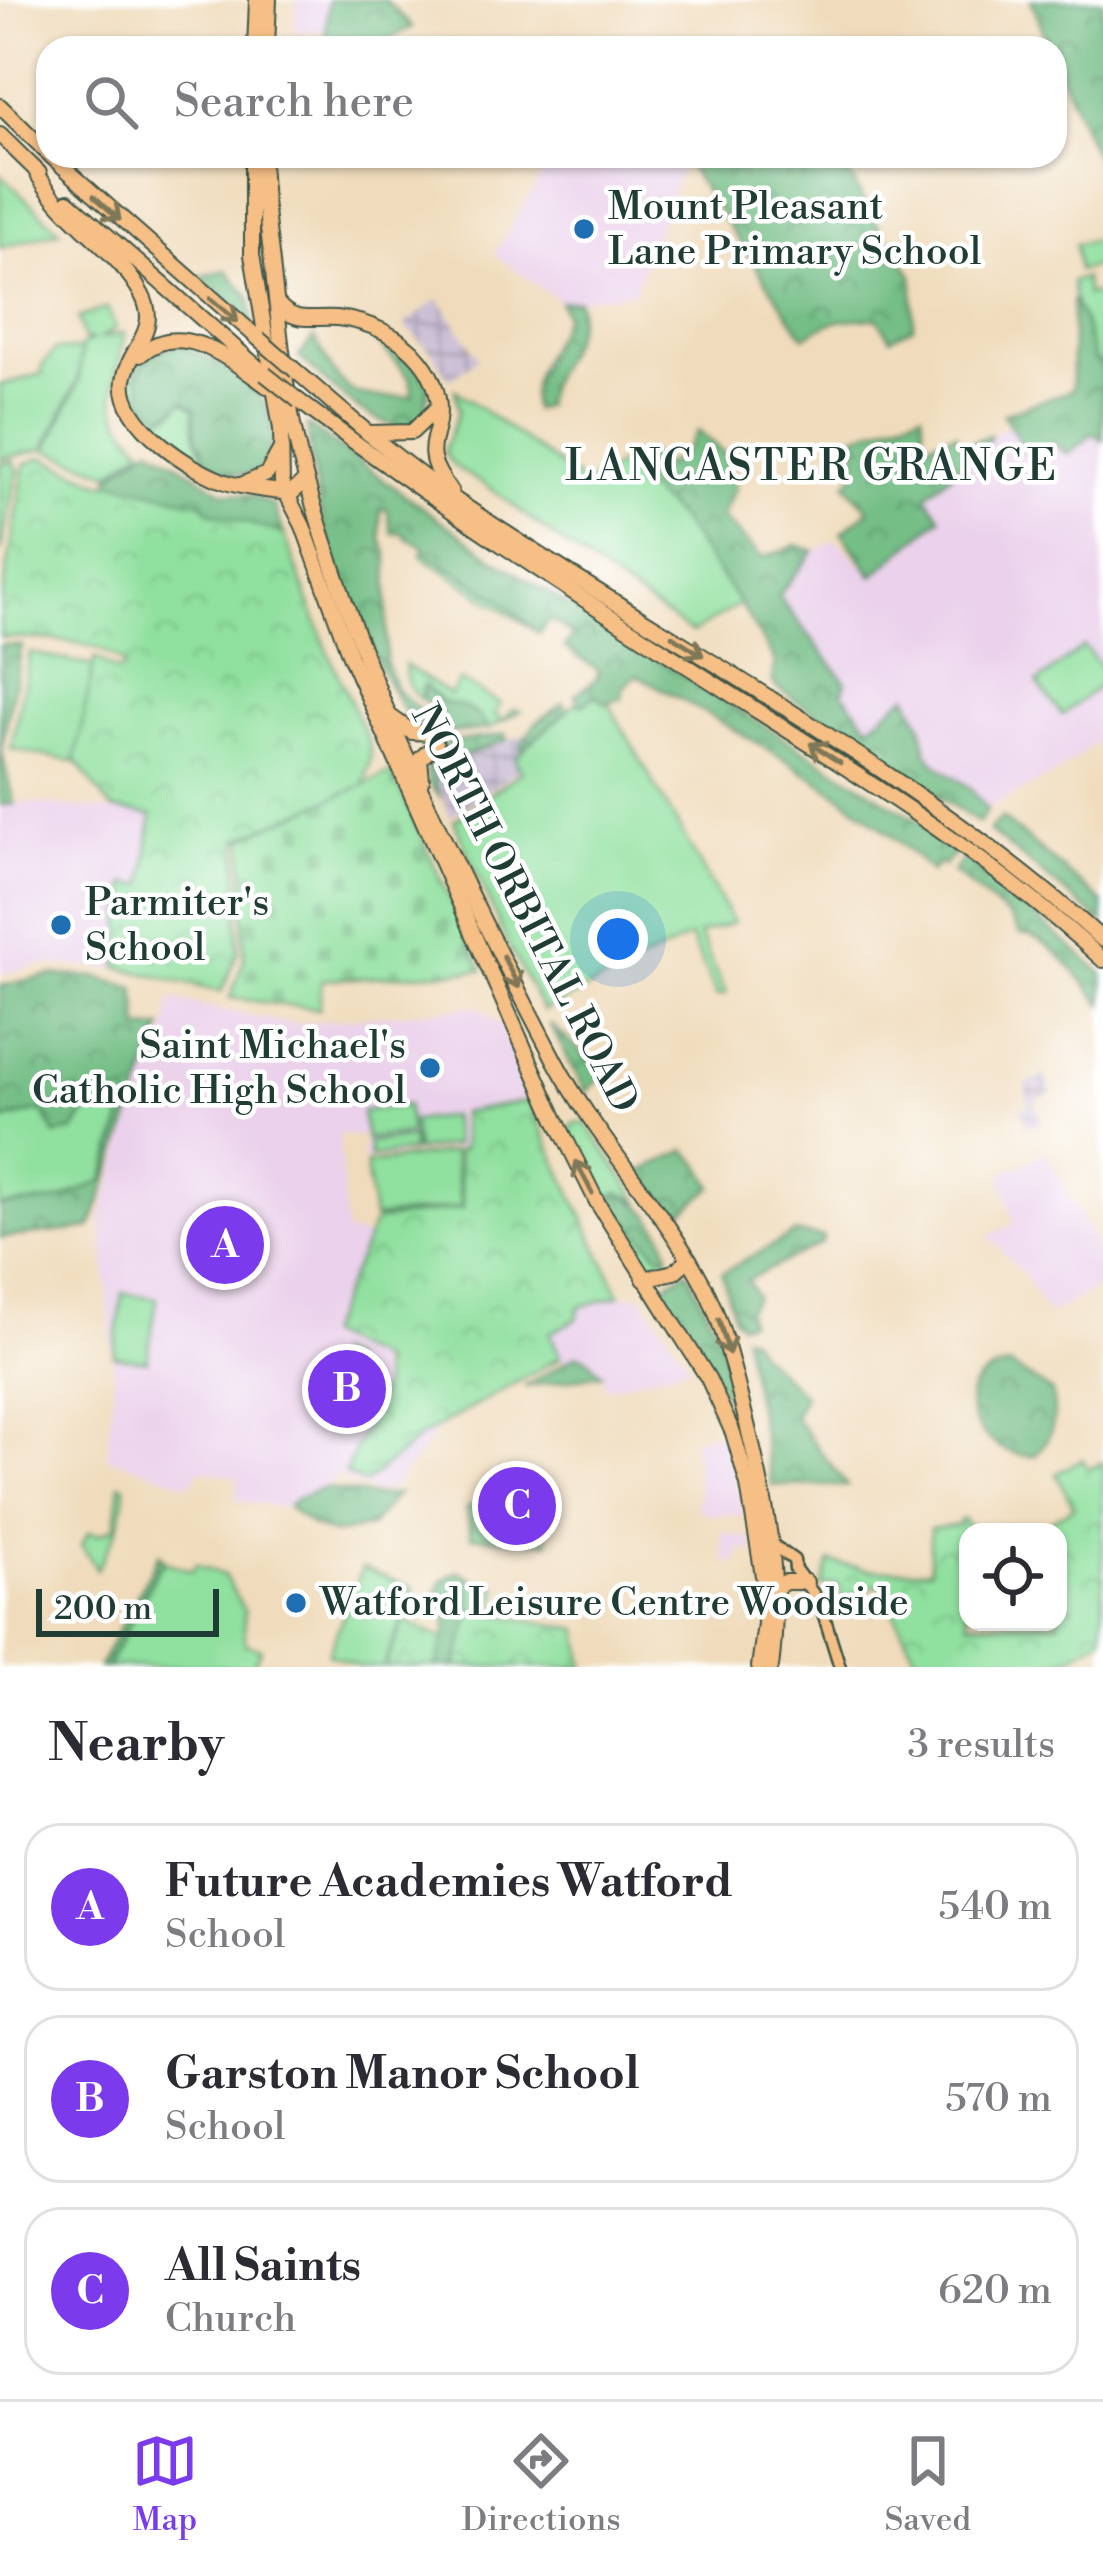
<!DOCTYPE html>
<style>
body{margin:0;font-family:"Libre Bodoni",serif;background:#f2f2f3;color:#2b2b33}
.controls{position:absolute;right:36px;bottom:36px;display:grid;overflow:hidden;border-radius:24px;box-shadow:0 3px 9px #0004}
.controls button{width:108px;height:108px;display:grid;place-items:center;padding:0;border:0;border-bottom:3px solid #e1e1e2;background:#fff;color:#2b2b33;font:60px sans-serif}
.scale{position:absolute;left:36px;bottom:30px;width:183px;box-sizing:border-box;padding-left:12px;border:6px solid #1f3d34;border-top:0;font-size:33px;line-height:42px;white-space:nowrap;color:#1f3d34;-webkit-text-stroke:9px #fff;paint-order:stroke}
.you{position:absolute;left:618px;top:939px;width:42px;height:42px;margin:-30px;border:9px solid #fff;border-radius:50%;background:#1a73e8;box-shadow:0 0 0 18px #1a73e833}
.badge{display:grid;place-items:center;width:78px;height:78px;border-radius:50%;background:#7c3aed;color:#fff;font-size:39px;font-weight:700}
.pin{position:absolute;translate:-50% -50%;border:6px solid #fff;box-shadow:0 3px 12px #0006}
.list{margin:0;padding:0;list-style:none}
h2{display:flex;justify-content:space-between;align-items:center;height:156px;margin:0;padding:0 48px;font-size:51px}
h2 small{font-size:39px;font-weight:400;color:#7c7c81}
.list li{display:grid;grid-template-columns:78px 1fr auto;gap:36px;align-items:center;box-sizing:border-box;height:168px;margin:0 24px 24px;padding:0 24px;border:3px solid #e1e1e2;border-radius:36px}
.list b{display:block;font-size:45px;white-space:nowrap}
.list p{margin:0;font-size:39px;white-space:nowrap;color:#7c7c81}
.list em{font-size:39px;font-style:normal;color:#7c7c81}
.icon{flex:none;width:66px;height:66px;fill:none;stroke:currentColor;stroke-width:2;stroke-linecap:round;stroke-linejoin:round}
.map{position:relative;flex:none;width:1103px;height:1667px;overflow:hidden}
.search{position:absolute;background:#fff;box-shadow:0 3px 9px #0004;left:36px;right:36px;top:36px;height:132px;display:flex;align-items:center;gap:30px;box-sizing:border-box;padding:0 42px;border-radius:36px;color:#7c7c81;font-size:45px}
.sheet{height:732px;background:#fff}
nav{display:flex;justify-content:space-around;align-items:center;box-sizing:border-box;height:168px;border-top:3px solid #e1e1e2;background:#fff;font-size:33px;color:#7c7c81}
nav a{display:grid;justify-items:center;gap:6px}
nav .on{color:#7c3aed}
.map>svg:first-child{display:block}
.built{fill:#ebd1eb}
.industrial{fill:url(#industrial-grid)}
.grass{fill:#90e09f;stroke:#588e6a;stroke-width:3}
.forest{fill:url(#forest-crowns);stroke:#4a7e5d;stroke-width:3}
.cemetery{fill:url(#cemetery-stones);stroke:#588e6a;stroke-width:3}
.park{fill:url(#park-crowns);stroke:#588e6a;stroke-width:3}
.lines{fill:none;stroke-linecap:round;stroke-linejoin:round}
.primary-casing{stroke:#3e5548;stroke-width:15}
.highway-casing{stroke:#3e5548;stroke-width:18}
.primary{stroke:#f5bf86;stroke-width:10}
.highway{stroke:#f5bf86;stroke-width:14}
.highway-bridge-casing{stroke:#3e5548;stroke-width:18;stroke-linecap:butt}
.highway-bridge{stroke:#f5bf86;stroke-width:14}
.oneway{stroke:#7f7859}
.poi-dot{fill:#1f6fb2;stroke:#fff;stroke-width:4.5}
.labels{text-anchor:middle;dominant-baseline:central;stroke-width:9;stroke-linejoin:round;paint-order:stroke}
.poi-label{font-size:39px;fill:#1f3d34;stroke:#fff;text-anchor:start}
.street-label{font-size:39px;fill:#1f3d34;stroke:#fff}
.neighbourhood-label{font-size:42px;letter-spacing:3px;fill:#1f3d34;stroke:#fff}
</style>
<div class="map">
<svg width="1103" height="1667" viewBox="0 0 1103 1667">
<defs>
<pattern id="industrial-grid" width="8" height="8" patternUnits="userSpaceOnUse" patternTransform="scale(3)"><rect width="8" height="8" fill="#cbbfd5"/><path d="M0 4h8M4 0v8" fill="none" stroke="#a49cae"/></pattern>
<pattern id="forest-crowns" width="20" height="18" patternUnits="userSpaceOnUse" patternTransform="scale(3)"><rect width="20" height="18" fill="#74be86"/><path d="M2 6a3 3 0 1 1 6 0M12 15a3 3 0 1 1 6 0" fill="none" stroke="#5f9c6e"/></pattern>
<pattern id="cemetery-stones" width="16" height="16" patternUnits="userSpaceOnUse" patternTransform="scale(3)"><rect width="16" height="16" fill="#90e09f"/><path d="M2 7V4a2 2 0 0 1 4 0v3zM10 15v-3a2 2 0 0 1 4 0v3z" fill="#7cc18a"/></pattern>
<pattern id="park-crowns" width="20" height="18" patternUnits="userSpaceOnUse" patternTransform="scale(3)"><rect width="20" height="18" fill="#90e09f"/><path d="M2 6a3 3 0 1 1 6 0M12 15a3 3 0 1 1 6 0" fill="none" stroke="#7cc18a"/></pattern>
</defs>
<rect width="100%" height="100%" fill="#fff"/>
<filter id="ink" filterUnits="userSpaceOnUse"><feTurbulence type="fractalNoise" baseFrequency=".00833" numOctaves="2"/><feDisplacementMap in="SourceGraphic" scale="24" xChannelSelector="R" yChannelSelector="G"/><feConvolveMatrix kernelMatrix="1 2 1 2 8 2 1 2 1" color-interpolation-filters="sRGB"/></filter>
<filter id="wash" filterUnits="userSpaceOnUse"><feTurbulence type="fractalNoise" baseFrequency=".004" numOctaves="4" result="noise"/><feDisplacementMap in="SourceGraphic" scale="48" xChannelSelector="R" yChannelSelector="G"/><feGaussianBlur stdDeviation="2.7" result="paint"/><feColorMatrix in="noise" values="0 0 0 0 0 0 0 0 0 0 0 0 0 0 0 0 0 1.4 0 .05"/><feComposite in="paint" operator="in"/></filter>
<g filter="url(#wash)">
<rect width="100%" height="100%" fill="#f0dcbc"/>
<g class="built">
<polygon points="297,0 328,0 326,31 294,31"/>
<polygon points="554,156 608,156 617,163 620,156 681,156 684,160 634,292 560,302 494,254"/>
<polygon points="1006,424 1027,453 1093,433 1103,440 1103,737 1058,772 987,809 968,786 937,765 927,753 921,723 907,696 869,726 842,691 845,681 778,596 814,551 836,540 874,576 926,496"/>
<polygon points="27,802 152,815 144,886 126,885 118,969 45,964 0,974 0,805"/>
<polygon points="170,999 292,1024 478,1006 500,1025 528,1087 527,1099 458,1112 461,1147 362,1161 365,1137 339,1134 346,1233 379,1238 418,1304 376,1362 376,1369 439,1428 397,1483 386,1491 375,1492 346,1482 339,1474 299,1516 286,1508 235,1500 238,1478 200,1469 190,1485 107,1457 114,1376 101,1216 138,1095 167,1025"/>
<polygon points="1046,1152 1103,1259 1103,1285 1048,1315 1022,1272 987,1236 1014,1225 1001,1174"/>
<polygon points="620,1295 642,1296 690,1366 606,1388 602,1374 564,1363 549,1333 577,1319 579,1308"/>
<polygon points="721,1433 730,1457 743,1515 713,1515 697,1510 699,1493 692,1439"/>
<polygon points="721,1532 752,1539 753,1550 739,1550 737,1563 725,1563"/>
</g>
<g class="industrial">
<polygon points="439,299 479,358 449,380 433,353 404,325"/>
<polygon points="529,733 533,739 515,757 522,767 450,817 431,770"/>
<polygon points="1045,1076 1052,1093 1034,1101 1042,1124 1023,1126 1026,1120 1020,1109 1029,1105 1025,1085"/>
</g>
<g class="grass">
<polygon points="0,174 60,231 0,248"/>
<polygon points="1103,239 1103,265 1078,271 1075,244"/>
<path d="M 1084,278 L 1087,295 L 1103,292 L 1103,365 L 1094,361 C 1088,334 1072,307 1072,281 Z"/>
<path d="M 107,308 L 116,328 L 99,339 L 124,333 L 124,339 C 114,390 100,405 143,448 L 111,473 L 47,450 L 79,381 L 82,344 L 94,340 L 84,339 L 78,318 Z"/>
<path d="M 167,347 L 145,362 L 171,414 L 183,401 L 195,409 C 191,437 200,452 220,471 C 188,449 111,417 136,368 C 144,354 152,350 167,347 Z"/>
<polygon points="81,349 78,380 44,449 0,459 0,385 42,374 42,366 55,350"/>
<path d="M 455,390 L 585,484 L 621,464 L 681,521 L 740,604 L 692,633 C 623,588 558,541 493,490 C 477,478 450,471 444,450 L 459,411 Z"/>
<polygon points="13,461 18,470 0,554 0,464"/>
<polygon points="423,552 498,598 539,633 421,556"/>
<polygon points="1084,646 1103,670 1103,683 1062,715 1037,683"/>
<polygon points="30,653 94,666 75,762 11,749"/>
<path d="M 405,665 L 450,695 L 460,680 L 500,704 L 495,715 L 504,721 L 513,709 L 520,711 L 488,729 L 421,690 L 421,699 C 407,690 406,681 405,665 Z"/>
<polygon points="600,688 733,923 699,934 726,994 717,996 690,937 543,1011 509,947 454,821 522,771 515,759 552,719"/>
<polygon points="125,1093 129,1097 104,1180 57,1201 0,1206 0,1121 39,1111 45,1114 48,1124 74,1130 95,1096"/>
<polygon points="407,1105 410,1133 366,1139 362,1111"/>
<polygon points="451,1116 455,1145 416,1151 412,1121"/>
<polygon points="579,1122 587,1125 639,1201 620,1193 621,1213 660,1256 669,1255 661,1273 648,1274 570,1136 572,1125"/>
<polygon points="411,1137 413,1151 370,1157 368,1143"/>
<polygon points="453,1152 461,1207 373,1218 366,1164"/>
<polygon points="123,1293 157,1298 147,1361 114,1356"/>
<polygon points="335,1353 350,1359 337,1390 322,1384"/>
<path d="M 120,1484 L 125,1486 C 123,1526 114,1536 97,1569 L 81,1545 L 89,1532 L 100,1534 L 115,1527 Z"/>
<polygon points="166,1562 192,1571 196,1564 224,1575 244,1611 245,1644 261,1649 252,1667 107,1667 159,1566"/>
<polygon points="362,1568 415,1589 383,1667 360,1667 328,1654"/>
</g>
<g class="forest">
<polygon points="328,0 385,0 412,27 372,48 347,48 345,44 325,48"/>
<polygon points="1031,0 1103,0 1103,174 1055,61 1055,48 1050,48"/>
<path d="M 689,156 L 840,156 L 869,212 L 913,276 L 913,326 L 891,338 L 877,318 C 844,320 835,317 804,337 L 684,160 Z"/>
<polygon points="226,270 249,296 253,324 200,277"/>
<path d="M 578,300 C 584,341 550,361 544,406 L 533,410 C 525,380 554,343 565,315 L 560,302 Z"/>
<polygon points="1072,300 1084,322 1094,360 1103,365 1103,440 1093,433 1068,455 1053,442 1027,453 1003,414 1072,390"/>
<path d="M 380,335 L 406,354 L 429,385 L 425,415 L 414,427 C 369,430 331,385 299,357 L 314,337 C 345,395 347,400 413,396 L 410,378 L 377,341 Z"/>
<path d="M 178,345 C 229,364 306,409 257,471 C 215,486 190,447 195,409 L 184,401 L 164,417 L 144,401 L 138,373 C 149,357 159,349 178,345 Z"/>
<polygon points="922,412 925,444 955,433 962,446 990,435 990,439 926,496 941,517 873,576 842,533 869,510 846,484 855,474 856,435"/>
<path d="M 307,425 L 497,561 L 922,823 L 957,851 L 943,866 L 938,863 L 931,872 C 849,788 739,732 637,675 L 623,687 L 622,698 L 605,703 L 596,695 L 582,705 L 575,695 L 597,678 L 599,671 L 565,647 L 573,635 L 549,619 L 539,633 L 498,598 L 423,552 L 425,547 L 406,538 L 405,533 L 392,533 L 387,509 L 380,509 L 381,540 L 388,555 L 386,663 L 396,690 L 427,717 L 425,727 L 413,724 C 373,665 336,580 320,509 C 314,482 311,453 307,425 Z"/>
<polygon points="698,431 724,453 735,488 721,517 762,558 797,545 814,551 778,596 846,682 842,692 869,726 907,695 921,723 927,753 937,765 968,786 987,809 979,823 776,687 772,679 775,661 740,604 681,521 621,464 646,451 666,466 686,449"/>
<polygon points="151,446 223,492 254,496 274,506 284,534 210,512 202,503 111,482 111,475"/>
<polygon points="0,645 22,646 1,750 14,804 0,805"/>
<path d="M 424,685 L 445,704 C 463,703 480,713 488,729 L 450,733 L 436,708 L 421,699 Z"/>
<polygon points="563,703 566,712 522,750 521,744 536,723"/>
<path d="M 505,734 L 508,739 L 431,769 L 439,795 C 431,788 427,783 427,771 C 426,735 477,742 505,734 Z"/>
<polygon points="1002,818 1103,903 1103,923 989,831"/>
<path d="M 965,857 L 1103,974 L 1103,1005 C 1085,984 1049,934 1020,934 L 1010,918 L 953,872 Z"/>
<polygon points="52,975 95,977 135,988 140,1029 162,1028 91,1228 0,1238 0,1206 57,1201 104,1180 129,1098 124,1093 95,1096 74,1131 54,1134 45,1114 39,1111 0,1121 0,986"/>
<polygon points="549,1023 605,1074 586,1092"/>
<polygon points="686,1150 702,1167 713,1187 678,1216 640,1172"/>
<path d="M 616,1193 C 642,1199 664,1228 669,1255 L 660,1256 L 612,1203 L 610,1197 Z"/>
<polygon points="795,1233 823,1237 822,1243 747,1280 756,1296 747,1310 749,1321 740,1324 734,1317 722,1273"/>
<polygon points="687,1271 720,1338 731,1401 728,1402 694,1336 666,1299 664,1285"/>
<polygon points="743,1335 750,1337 759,1352 804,1395 794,1417 847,1486 772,1485"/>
<polygon points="577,1355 587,1358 602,1374 524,1387"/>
<path d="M 1010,1366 L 1052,1392 C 1057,1420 1053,1435 1035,1456 C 975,1457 936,1379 1010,1366 Z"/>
<path d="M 324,1488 C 350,1491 371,1500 397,1494 L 370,1527 L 334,1534 L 313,1527 L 288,1507 L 295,1499 Z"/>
<polygon points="159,1554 166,1562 159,1566 107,1667 99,1667"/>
<path d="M 458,1571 L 471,1578 L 473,1608 L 456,1667 L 436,1667 C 445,1636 455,1621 436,1593 L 443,1580 Z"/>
</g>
<g class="cemetery">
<polygon points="392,772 482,970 322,980 319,1009 230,998 244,960 243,838"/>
<polygon points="537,1483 548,1542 471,1536 467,1508"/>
</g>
<g class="park">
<path d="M 42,457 L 102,483 L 111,482 L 202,503 L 210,512 L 284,534 L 325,645 L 369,743 L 371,758 L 364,785 L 238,839 L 238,953 L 221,992 L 118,967 L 126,884 L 144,885 L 152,815 L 112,809 L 75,760 L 95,658 L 118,671 L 123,669 L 123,663 C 90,636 41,640 0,637 L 0,611 L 25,464 Z"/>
<polygon points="528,1101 620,1295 579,1307 577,1319 550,1333 561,1357 420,1437 364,1484 345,1473 383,1384 379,1360 325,1335 375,1221 463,1208 457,1151 463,1149 461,1113"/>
<polygon points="1082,1459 1089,1469 1103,1462 1103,1637 1055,1667 921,1667 879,1584 842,1599 838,1584 822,1586 830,1562 870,1570 930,1570 930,1529 960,1525 959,1521 964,1519 972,1532 968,1532 968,1622 1058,1622 1058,1532 1031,1532 1074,1507 1056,1474"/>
<polygon points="471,1578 482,1585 498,1587 494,1614 579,1629 585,1667 456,1667 473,1608"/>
<polygon points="405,1620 444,1640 436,1667 384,1667"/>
</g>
</g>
<g filter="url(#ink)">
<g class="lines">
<g class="primary-casing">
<polyline id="primary" points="766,1540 794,1560 795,1569 820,1603 840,1667"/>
</g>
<g class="highway-casing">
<g id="highway">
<polyline points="255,48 257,0"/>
<polyline points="267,48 269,0"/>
<polyline points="0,106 48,153"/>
<polyline points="0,135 39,173"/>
<polyline points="51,156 259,339"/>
<polyline points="252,156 252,255 281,429 282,485 303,526 350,656 556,1120 597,1202 708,1378 733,1433 748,1485 764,1582 765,1624 759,1667"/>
<path d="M 262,156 C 263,198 270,240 274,282 C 282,348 287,415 306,479 C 363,683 457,874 555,1061 C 596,1137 654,1198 696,1271 C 721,1313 731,1361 743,1408 C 765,1494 783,1577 771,1667"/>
<path d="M 35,169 C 60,219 116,246 142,295 C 161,331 129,347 124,380 C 118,423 193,472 229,483 C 249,489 271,491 292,493 L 306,480"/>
<polyline points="68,201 265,374"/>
<path d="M 277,303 C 295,325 312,316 337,318 C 368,321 401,336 420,360 C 434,377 442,400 438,422 C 436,435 430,445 433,459 C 436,471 444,482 451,492"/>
<path d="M 140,355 C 181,317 232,361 267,386"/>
<path d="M 296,371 C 349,417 402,464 460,503 C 675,647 909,766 1103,940"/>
<path d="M 299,401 C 436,504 579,597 723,689 C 855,773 988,854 1103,960"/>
<polyline points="368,433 412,432 437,408"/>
<polyline points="241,485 267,474 280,450"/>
<polyline points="387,714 412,732 431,733"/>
<polyline points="422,780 420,759 436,744"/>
<polyline points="644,1279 674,1272 689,1259"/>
<polyline points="776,1588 785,1582 806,1582"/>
</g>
</g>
<use href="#primary" class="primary"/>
<use href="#highway" class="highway"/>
<g class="highway-bridge-casing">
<g id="highway-bridge">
<polyline points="259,339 296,371"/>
<polyline points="265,374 299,401"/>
</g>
</g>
<use href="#highway-bridge" class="highway-bridge"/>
</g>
<defs><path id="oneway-shaft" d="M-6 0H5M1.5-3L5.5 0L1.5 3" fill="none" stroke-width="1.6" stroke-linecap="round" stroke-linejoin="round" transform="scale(3)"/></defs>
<g class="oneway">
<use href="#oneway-shaft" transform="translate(107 208) rotate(43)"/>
<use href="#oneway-shaft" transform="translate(224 310) rotate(40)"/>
<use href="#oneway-shaft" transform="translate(688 646) rotate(33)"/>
<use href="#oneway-shaft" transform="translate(825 753) rotate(-147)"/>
<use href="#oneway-shaft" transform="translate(511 972) rotate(63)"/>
<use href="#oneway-shaft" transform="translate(584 1177) rotate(-117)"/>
<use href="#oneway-shaft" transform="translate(724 1337) rotate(73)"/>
</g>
</g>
<g class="poi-dot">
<circle cx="584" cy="229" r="12"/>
<circle cx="61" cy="925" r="12"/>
<circle cx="430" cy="1068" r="12"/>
<circle cx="296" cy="1603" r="12"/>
</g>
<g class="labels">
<g class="poi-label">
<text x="608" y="207">Mount Pleasant<tspan x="608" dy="45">Lane Primary School</tspan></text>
<text x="85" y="903">Parmiter's<tspan x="85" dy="45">School</tspan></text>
<text x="406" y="1046" text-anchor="end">Saint Michael's<tspan x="406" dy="45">Catholic High School</tspan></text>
<text x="320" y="1603">Watford Leisure Centre Woodside</text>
</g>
<g class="street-label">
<text transform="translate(524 909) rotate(63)">NORTH ORBITAL ROAD</text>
</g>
<g class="neighbourhood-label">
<text x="812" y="467">LANCASTER GRANGE</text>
</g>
</g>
</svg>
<div class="controls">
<button><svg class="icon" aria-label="locate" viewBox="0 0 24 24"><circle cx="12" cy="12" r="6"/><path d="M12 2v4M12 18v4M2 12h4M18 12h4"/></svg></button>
</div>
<div class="scale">200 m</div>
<div class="you"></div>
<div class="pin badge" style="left:225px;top:1245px">A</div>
<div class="pin badge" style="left:347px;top:1389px">B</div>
<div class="pin badge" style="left:517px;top:1506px">C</div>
<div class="search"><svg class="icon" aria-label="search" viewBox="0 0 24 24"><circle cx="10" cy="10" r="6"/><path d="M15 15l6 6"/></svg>Search here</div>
</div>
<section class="sheet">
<h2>Nearby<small>3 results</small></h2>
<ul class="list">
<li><span class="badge">A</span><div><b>Future Academies Watford</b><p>School</p></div><em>540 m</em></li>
<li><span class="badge">B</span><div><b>Garston Manor School</b><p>School</p></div><em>570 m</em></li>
<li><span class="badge">C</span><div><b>All Saints</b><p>Church</p></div><em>620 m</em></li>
</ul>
</section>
<nav>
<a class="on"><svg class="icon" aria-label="map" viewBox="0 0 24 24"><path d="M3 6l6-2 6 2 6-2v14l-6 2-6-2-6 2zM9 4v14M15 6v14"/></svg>Map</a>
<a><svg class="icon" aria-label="directions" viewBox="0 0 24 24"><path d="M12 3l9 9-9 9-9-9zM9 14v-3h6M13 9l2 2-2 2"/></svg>Directions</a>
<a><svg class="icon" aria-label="saved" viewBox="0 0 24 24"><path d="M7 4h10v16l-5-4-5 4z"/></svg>Saved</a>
</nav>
